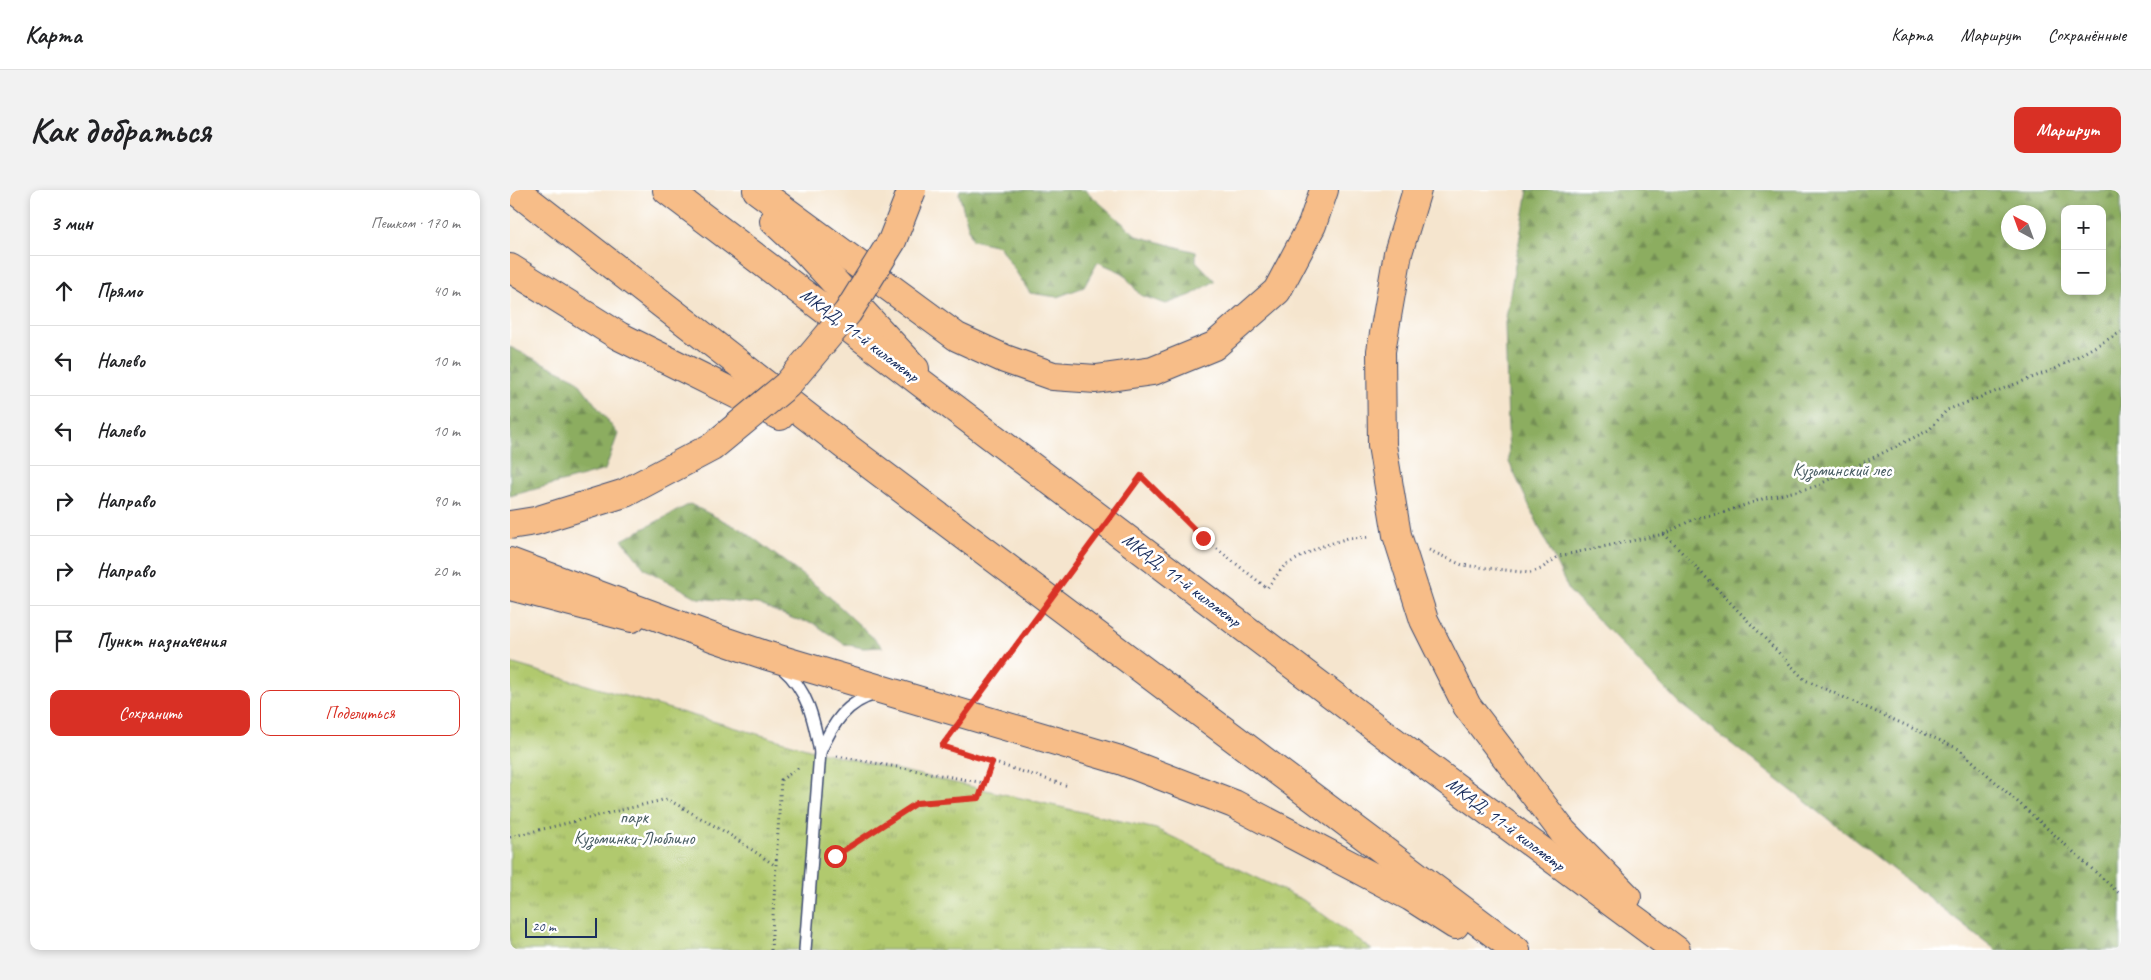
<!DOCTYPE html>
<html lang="ru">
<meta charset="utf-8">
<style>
body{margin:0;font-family:Caveat,sans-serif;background:#f2f2f2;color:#202124}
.controls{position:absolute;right:15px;top:15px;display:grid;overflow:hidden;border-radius:10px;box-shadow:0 2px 8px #0003}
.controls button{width:45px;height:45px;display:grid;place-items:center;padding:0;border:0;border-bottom:1px solid #e0e0e0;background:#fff;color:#202124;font:25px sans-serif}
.compass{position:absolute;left:1491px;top:15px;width:45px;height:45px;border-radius:50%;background:#fff;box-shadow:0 2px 8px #0003;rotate:319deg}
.scale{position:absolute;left:15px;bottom:12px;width:72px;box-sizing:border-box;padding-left:5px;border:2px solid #1b2f5e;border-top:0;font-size:14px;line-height:18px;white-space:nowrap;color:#1b2f5e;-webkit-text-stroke:4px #fff;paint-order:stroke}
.stop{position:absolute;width:15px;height:15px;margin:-11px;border:4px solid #d93025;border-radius:50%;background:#fff}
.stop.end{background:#d93025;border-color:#fff;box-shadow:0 1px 5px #0008}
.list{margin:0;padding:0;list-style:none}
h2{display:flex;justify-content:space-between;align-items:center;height:65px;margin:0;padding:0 20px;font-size:21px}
h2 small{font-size:16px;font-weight:400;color:#757577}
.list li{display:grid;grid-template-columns:32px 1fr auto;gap:15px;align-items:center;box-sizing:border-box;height:70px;padding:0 20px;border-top:1px solid #e0e0e0}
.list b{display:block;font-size:19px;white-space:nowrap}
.list em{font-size:16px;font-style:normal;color:#757577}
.actions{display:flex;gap:10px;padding:15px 20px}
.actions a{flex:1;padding:11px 0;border:1px solid #d93025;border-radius:10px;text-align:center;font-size:18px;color:#d93025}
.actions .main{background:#d93025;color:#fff}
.icon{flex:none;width:28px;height:28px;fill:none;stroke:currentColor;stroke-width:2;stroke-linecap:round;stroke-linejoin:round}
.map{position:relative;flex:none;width:1611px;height:760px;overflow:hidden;border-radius:10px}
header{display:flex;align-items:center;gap:30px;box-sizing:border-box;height:70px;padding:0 25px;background:#fff;border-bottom:1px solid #e0e0e0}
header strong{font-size:24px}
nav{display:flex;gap:28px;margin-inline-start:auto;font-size:18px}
.intro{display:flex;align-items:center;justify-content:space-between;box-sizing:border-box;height:120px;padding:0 30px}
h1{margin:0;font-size:35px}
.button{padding:12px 22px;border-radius:10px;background:#d93025;color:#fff;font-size:18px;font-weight:700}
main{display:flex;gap:30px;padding:0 30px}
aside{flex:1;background:#fff;border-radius:10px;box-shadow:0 2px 8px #0003}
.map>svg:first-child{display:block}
.forest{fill:url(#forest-firs);stroke:#546e60;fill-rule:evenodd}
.park{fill:url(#park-tufts);stroke:#667c66}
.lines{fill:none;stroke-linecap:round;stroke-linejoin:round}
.service-casing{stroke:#3c4a6f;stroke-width:14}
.primary-casing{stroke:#3c4a6f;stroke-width:30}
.trunk-casing{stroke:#3c4a6f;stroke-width:30}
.path{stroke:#3c4a6f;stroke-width:3;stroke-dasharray:1 4;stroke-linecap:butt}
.service{stroke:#fff;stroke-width:11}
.primary{stroke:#f7bd88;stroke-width:28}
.trunk{stroke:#f7bd88;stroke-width:28}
.primary-bridge-casing{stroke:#3c4a6f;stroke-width:30;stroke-linecap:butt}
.path-bridge{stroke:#3c4a6f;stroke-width:3;stroke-dasharray:1 4;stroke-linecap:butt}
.primary-bridge{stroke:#f7bd88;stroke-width:28}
.route{stroke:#d93025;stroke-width:6}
.labels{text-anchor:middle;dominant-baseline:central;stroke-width:5;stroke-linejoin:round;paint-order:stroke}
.street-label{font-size:18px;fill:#1b2f5e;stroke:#fff}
.park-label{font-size:18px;fill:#485d63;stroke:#fff}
</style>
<header>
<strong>Карта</strong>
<nav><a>Карта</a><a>Маршрут</a><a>Сохранённые</a></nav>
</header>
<div class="intro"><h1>Как добраться</h1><a class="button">Маршрут</a></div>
<main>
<aside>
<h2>3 мин<small>Пешком · 170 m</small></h2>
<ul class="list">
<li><svg class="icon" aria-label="ahead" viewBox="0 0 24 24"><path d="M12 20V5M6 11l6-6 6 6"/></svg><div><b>Прямо</b></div><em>40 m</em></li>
<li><svg class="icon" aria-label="left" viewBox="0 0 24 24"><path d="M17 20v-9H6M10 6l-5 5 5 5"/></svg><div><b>Налево</b></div><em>10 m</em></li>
<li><svg class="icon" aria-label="left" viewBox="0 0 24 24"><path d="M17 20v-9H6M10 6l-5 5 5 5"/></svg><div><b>Налево</b></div><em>10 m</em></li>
<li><svg class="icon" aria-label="right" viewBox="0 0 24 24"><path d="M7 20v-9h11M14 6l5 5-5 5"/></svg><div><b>Направо</b></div><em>90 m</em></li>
<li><svg class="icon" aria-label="right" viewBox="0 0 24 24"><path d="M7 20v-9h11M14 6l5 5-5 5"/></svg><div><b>Направо</b></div><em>20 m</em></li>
<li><svg class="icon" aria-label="arrive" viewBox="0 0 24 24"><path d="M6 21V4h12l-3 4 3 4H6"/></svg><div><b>Пункт назначения</b></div></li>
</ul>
<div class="actions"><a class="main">Сохранить</a><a>Поделиться</a></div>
</aside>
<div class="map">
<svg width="1611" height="760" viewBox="0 0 1611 760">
<defs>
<pattern id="forest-firs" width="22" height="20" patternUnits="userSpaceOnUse" patternTransform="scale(1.25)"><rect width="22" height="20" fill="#8cad61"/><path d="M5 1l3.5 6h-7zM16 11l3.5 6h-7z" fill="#728d53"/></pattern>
<pattern id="park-tufts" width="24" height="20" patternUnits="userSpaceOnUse" patternTransform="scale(1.25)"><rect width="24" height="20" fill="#b1c96e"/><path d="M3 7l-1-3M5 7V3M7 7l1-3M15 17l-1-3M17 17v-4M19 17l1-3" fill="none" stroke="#8fa45e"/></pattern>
</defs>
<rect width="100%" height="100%" fill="#fff"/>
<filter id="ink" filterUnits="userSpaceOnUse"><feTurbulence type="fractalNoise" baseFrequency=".02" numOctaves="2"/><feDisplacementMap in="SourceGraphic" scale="10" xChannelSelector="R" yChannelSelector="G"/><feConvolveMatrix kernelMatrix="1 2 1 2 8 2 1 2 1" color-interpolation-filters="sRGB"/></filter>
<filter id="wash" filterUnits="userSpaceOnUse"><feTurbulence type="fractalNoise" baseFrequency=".0096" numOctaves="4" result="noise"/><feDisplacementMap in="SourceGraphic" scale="20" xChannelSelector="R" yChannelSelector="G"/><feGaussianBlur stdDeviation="1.12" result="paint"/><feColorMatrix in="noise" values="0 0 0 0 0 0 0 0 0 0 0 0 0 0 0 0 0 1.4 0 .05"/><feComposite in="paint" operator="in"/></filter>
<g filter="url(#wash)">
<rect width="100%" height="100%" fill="#f5e5ce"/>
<g class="forest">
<polygon points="450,0 575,0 627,46 686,62 686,71 705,91 681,105 656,114 630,105 613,83 588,72 574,97 547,107 520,103 489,56 462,50 449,4"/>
<path d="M 1018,0 L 1611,0 L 1611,760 L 1486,760 L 1169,513 L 1059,401 L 999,272 L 995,133 ZM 1555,19 L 1592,19 L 1592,101 L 1555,101 ZM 1528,22 L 1528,52 L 1498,52 L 1498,22 Z"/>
<polygon points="0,157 66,189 108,244 95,280 0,306"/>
<polygon points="180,314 234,341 313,401 373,457 353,458 334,454 303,433 284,429 248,414 188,408 135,379 112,350"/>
</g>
<polygon class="park" points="0,473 310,562 646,639 793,710 862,760 0,760"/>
</g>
<g filter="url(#ink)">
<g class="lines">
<g class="service-casing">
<g id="service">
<path d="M 272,478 C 298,500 304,530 310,562 L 295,760"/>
<path d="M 310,562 C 322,535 336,511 367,504"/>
</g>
</g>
<g class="primary-casing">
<g id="primary">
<polyline points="247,0 447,147 495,169 543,186 586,189 643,181 704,156 767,101 802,35 814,0"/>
<polyline points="264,31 294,59 405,179"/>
<polyline points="0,396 122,428"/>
</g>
</g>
<g class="trunk-casing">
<g id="trunk">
<polyline points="5,0 339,259 1006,760"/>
<polyline points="157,0 882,550 1166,760"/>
<polyline points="907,0 888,63 871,161 872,255 887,345 914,430 957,516 1053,642 1117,707"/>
<polyline points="0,78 109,146 270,226"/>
<polyline points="0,372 202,447 255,465 610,570 724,614 901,707 945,735"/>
</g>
</g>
<g class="path">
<polyline points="631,286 693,348 757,398 774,376 807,358 838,348 861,347"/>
<polyline points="1154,344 1295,490 1449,559 1611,705"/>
<polyline points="919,360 952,375 1020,383 1031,379 1049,366 1154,344 1186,328 1212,323 1255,308 1304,297 1419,240 1437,220 1545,179 1611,142"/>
<polyline points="431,556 558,596"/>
<polyline points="327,566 474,593 481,572"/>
<polyline points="0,647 157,609 217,643 266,676"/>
<polyline points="320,669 407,613 469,608 474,593"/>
<polyline points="261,760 271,590 291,576"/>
</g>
<use href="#service" class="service"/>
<use href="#primary" class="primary"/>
<use href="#trunk" class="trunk"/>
<g class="primary-bridge-casing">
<polyline id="primary-bridge" points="0,335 25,331 115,303 202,257 277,195 338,122 382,51 402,0"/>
</g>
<polyline class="path-bridge" points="431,556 631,286"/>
<use href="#primary-bridge" class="primary-bridge"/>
</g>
</g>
<g class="lines" filter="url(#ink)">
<polyline class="route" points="325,666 407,613 469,608 482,572 432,556 631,286 693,348"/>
</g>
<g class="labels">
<g class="street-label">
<text transform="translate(350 145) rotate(37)">МКАД, 11-й километр</text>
<text transform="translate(672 390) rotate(37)">МКАД, 11-й километр</text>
<text transform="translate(996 634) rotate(37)">МКАД, 11-й километр</text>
</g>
<g class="park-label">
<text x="1332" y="280">Кузьминский лес</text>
<text x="124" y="627">парк<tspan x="124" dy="21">Кузьминки-Люблино</tspan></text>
</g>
</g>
</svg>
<div class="controls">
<button>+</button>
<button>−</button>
</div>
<svg class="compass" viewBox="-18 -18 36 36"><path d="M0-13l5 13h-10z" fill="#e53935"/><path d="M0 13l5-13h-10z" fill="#757577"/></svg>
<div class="scale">20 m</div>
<div class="stop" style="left:325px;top:666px"></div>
<div class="stop end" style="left:693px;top:348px"></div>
</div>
</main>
